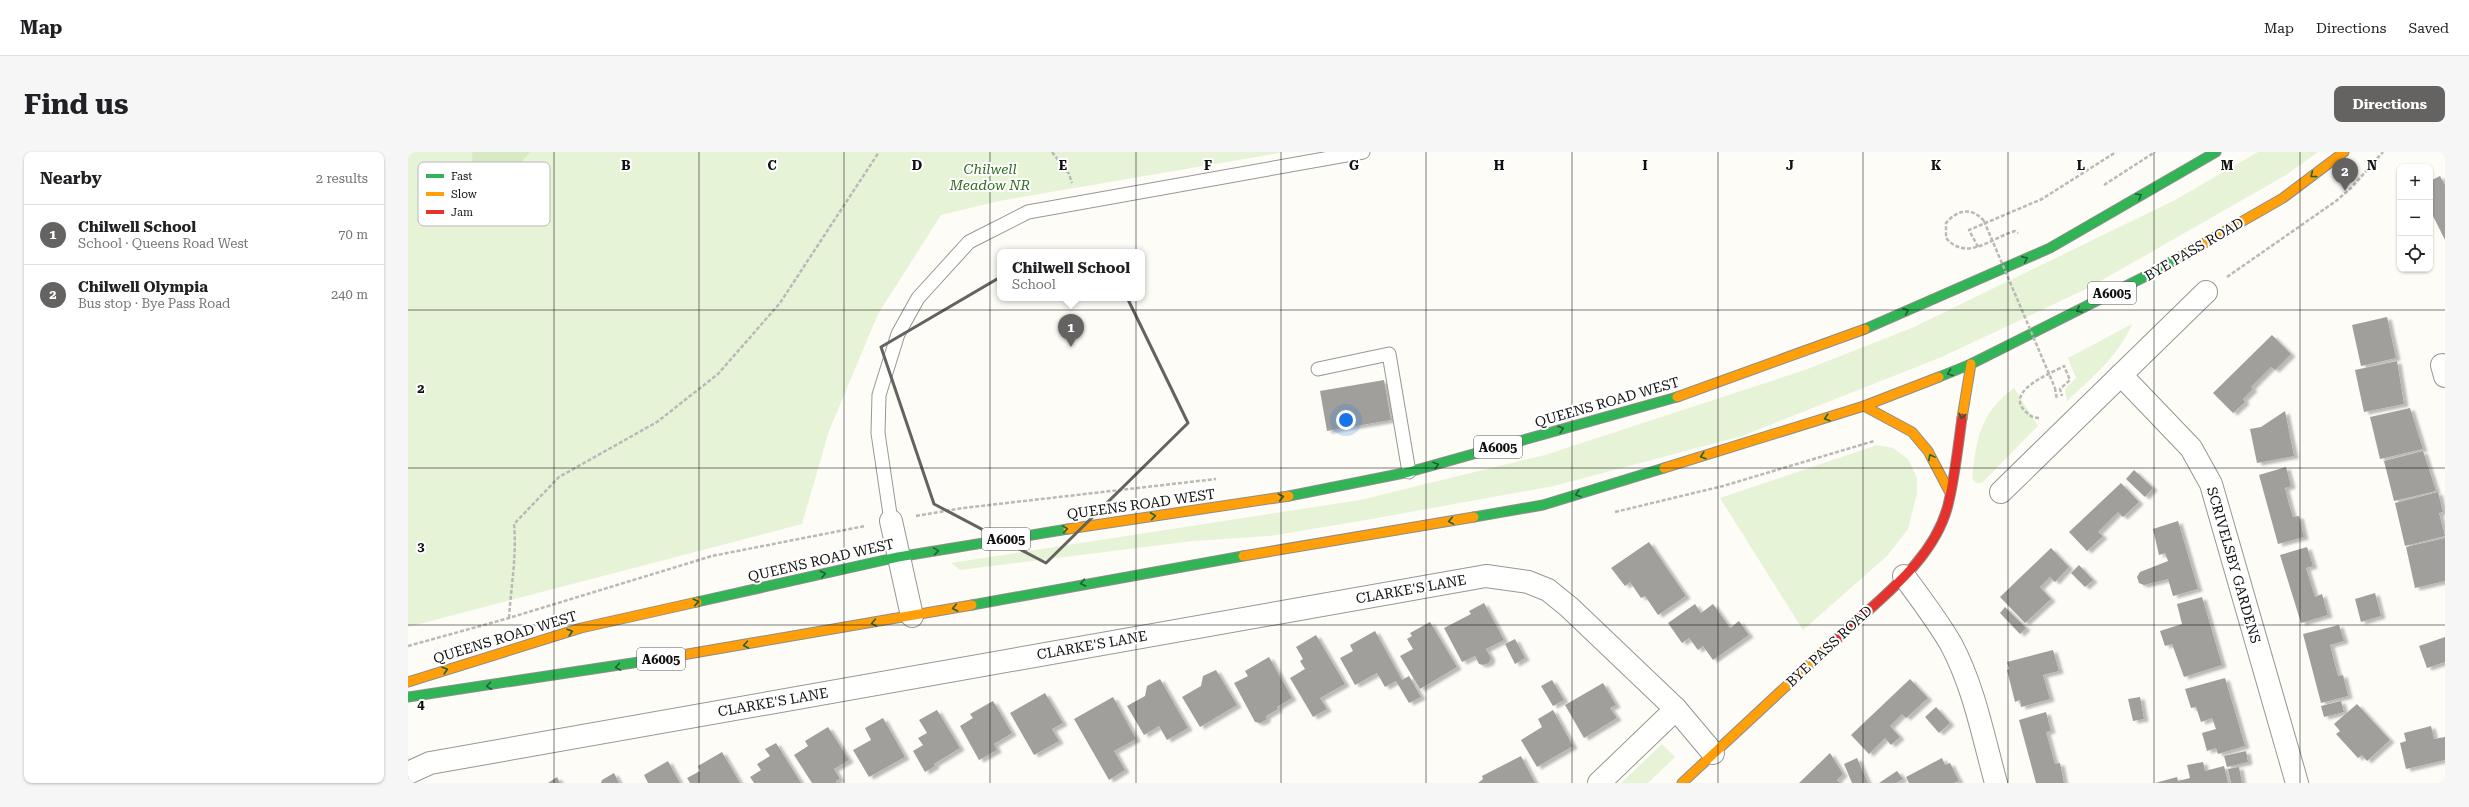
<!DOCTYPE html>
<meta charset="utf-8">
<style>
body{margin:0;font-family:"Roboto Serif",serif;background:#f6f6f6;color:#202124}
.controls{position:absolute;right:12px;top:12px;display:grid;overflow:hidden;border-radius:8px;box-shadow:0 1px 3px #0004}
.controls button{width:36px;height:36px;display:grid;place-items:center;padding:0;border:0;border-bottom:1px solid #e0e0e0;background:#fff;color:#202124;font:20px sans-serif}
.you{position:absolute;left:938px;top:268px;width:14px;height:14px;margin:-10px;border:3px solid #fff;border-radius:50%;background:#1a73e8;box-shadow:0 0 0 6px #1a73e833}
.badge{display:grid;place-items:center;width:26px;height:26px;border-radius:50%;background:#646362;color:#fff;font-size:13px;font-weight:700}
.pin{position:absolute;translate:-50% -33px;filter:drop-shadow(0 1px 2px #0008)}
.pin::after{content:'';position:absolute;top:21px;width:14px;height:12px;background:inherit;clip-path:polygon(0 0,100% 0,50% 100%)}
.popup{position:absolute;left:589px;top:97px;width:148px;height:52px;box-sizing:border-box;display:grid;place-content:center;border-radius:8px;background:#fff;filter:drop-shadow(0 1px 3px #0005);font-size:13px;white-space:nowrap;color:#757577}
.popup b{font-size:15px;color:#202124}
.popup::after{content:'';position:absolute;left:50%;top:100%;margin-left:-8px;border:8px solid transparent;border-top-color:#fff}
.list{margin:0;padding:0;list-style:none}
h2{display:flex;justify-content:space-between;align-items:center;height:52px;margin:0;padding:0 16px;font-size:17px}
h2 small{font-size:13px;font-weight:400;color:#757577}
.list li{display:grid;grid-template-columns:26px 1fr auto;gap:12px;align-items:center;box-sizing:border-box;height:60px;padding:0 16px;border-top:1px solid #e0e0e0}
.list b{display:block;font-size:15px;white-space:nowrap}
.list p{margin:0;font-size:13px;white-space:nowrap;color:#757577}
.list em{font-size:13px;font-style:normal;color:#757577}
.icon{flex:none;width:22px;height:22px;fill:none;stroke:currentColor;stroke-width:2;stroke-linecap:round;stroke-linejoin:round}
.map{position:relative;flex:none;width:2037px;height:631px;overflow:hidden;border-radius:8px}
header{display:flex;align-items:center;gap:24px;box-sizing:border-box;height:56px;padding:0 20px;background:#fff;border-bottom:1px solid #e0e0e0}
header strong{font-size:19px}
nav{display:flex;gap:22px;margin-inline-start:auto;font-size:14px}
.intro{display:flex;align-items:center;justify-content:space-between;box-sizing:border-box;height:96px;padding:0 24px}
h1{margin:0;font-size:28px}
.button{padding:10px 18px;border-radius:8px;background:#646362;color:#fff;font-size:14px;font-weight:700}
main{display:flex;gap:24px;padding:0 24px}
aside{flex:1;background:#fff;border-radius:8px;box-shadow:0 1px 3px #0004}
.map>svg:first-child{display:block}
.green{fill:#e7f3d7}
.forest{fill:#d8eac5}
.building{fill:#a19f9c;filter:url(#shadow)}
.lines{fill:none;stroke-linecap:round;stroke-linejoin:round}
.lane-casing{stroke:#979795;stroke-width:15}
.street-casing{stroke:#979795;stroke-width:24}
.fast-casing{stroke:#8e8d8b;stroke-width:11}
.slow-casing{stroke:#8e8d8b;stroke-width:11}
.jam-casing{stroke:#8e8d8b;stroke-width:11}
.path{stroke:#b9b9b8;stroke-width:2.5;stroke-dasharray:4 2;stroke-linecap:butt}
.lane{stroke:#fffffe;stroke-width:13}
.street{stroke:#fffffe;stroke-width:22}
.fast{stroke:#30b455;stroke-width:9}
.slow{stroke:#ff9f0a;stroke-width:9}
.jam{stroke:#e5322d;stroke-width:9}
.path-bridge{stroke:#b9b9b8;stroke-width:2.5;stroke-dasharray:4 2;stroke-linecap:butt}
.oneway{stroke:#206233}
.marked{fill:none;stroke:#646362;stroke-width:3;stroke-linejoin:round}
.grid{fill:none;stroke:#111;stroke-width:1;stroke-opacity:0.55}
.labels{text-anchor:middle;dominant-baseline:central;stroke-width:4;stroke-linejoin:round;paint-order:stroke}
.shield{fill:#fff;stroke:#585858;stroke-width:1}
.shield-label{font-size:13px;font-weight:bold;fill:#111}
.park-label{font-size:14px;font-style:italic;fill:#2f6b1f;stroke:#fff}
.street-label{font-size:14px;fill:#111;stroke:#fff}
.key{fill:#fff;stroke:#b8b8b8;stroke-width:1}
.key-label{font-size:11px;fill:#111}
.grid-label{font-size:13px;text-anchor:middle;font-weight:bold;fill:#111;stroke:#fff;stroke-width:4;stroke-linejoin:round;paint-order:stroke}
</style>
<header>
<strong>Map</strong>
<nav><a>Map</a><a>Directions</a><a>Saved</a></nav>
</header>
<div class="intro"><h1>Find us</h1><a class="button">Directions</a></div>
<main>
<aside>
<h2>Nearby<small>2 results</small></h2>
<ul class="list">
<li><span class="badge">1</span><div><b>Chilwell School</b><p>School · Queens Road West</p></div><em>70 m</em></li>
<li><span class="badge">2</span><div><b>Chilwell Olympia</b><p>Bus stop · Bye Pass Road</p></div><em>240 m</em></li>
</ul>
</aside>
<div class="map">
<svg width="2037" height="631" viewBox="0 0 2037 631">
<defs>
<filter id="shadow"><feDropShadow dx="4.5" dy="2.5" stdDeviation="1" flood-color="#0004"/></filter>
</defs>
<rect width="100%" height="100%" fill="#fdfcf7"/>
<g class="green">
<polygon points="0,0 877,0 591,49 533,63 470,162 421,279 394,372 0,475"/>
<polygon points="1850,0 1910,0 1878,23 1682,135 1536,204 1334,284 1146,334 958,368 862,384 785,389 552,418 543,411 952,348 1137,303 1397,218 1506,175 1767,48"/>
<path d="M 1724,172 C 1710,205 1684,225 1659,249 L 1657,237 L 1668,226 L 1660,206 Z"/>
<path d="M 1606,236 L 1630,274 L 1574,331 L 1568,331 L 1564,327 C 1568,288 1571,262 1606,236 Z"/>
<polygon points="1469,293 1485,296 1500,307 1509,326 1509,342 1500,377 1479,404 1395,478 1312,346"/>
<polygon points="1254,592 1267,605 1240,631 1213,631"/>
</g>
<polygon class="forest" points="64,0 122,0 86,43 65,28"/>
<g class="building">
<polygon points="2032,24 2037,33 2037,88 2022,58 2022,29"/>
<polygon points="1979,165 1988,206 1953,214 1944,173"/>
<polygon points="1864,183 1883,202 1867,218 1863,215 1843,235 1845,237 1835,247 1837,250 1825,261 1805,241"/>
<polygon points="1989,209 1996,252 1956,260 1947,218"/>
<polygon points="976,228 983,268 919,279 912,239"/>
<polygon points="2002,256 2015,297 1972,307 1962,265"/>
<polygon points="1877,259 1886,304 1849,311 1842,277 1853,275"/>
<polygon points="2015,299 2028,339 1986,349 1976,309"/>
<polygon points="1878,315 1883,334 1877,336 1881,352 1885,365 1891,364 1896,385 1870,392 1851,323"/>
<polygon points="1726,318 1745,336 1737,345 1718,327"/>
<polygon points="1713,331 1731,350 1715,365 1710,360 1690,380 1695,384 1679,399 1661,380"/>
<polygon points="2030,340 2035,360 2031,361 2037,384 1997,394 1987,351"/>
<polygon points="1770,369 1790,437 1765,444 1760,427 1736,433 1731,431 1729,425 1732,420 1760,409 1757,401 1751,403 1745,377"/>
<polygon points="2037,386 2037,429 2007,436 1998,395"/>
<polygon points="1241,390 1278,444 1250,463 1237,444 1233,446 1222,430 1217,434 1203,416"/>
<polygon points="1899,395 1905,414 1898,416 1907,445 1914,442 1920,463 1893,471 1872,403"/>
<polygon points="1643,396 1661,415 1647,430 1642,425 1632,435 1643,447 1617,471 1592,445"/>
<polygon points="1671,413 1685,428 1677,435 1663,421"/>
<polygon points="1967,441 1973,464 1953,470 1947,447"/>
<polygon points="1794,445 1814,513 1776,525 1764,492 1757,494 1752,479 1774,472 1769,452"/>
<polygon points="1076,451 1096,488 1078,497 1083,506 1081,511 1075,513 1071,512 1067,504 1054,510 1036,476 1063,462 1061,459"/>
<polygon points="1287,452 1293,461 1305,452 1322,476 1331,469 1341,483 1305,508 1295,494 1290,498 1281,486 1274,491 1260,471"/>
<polygon points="1597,455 1618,476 1612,482 1592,461"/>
<polygon points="1022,470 1049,515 1012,537 992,504 1005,497 999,487 1004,484 1002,481"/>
<polygon points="1931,473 1936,489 1922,493 1930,524 1935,523 1940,544 1913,551 1895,482"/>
<polygon points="967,479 994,528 1001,524 1013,545 1001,551 988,529 977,535 969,521 947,533 932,506 945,499 942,493"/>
<polygon points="908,483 937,532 912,546 919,557 905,565 882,526 897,517 892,509 895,507 888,495"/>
<polygon points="2037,485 2037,510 2019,516 2011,494"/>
<polygon points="1107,487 1117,506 1107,512 1097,492"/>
<polygon points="1645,498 1651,519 1635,523 1642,547 1613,555 1612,548 1607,550 1599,518 1601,517 1599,510"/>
<polygon points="861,505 884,546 869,555 870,557 858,564 858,568 852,571 847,570 826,531 840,524 837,519"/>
<polygon points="808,518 829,553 792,575 774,545 793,534 795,524"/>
<polygon points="1817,526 1837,594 1810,602 1808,596 1799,599 1794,581 1808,577 1804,566 1793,570 1788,555 1783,556 1777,537"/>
<polygon points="752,527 780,576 759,588 751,574 736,583 719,554 737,544 739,534"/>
<polygon points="1502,527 1520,546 1498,566 1494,562 1482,574 1492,585 1483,593 1477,586 1461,602 1443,583"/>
<polygon points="1144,528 1156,548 1145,554 1133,534"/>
<polygon points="1195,531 1208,553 1202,556 1209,566 1176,586 1157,553"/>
<polygon points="637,541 655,571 644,577 651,589 626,603 602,561"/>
<polygon points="705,545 728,587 706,599 717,618 701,628 666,567"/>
<polygon points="1732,545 1736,567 1725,569 1720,547"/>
<polygon points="585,549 604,581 586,592 589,598 571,608 552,574 565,566 562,562"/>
<polygon points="1933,549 1936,560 1916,565 1913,554"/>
<polygon points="1949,552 1982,588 1959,609 1954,603 1950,606 1928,582 1932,579 1926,572"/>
<polygon points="1528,555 1542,571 1531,581 1517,565"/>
<polygon points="529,558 552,596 526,612 527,614 517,620 505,599 515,593 510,586 519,581 511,568"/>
<polygon points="1145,558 1165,594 1129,615 1113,588 1134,575 1130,567"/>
<polygon points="1638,560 1643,579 1638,580 1647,612 1652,611 1656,631 1628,631 1611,568"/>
<polygon points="475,566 497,605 461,625 445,598 463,588 457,576"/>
<polygon points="2023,574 2026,587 2037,585 2037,608 1998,617 1992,591 1998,589 1996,581"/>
<polygon points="420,575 441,608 426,617 432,627 428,629 429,631 404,631 386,603 400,594 397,589"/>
<polygon points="368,591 393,631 346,631 342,625 353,618 349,612 362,604 357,597"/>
<polygon points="1838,599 1840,610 1819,615 1816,604"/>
<polygon points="314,600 332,631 282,631 279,626 292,619 290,614"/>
<polygon points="1422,601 1435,622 1429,628 1432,631 1391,631"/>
<polygon points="1113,604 1127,631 1070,631 1075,627 1074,624"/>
<polygon points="1449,606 1460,631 1444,631 1436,612"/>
<polygon points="1534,606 1537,613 1542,611 1551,629 1546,631 1501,631 1498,625"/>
<polygon points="260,609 272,631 240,631 236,623"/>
<polygon points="1795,610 1797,619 1816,614 1820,631 1747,631 1769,625 1770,629 1782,626 1779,613"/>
<polygon points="1831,615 1834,631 1823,631 1820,617"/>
<polygon points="1489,619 1495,627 1488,631 1471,631"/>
<polygon points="206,621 211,631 193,631 194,628"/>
<polygon points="149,625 152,631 140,631"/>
</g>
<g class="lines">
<g class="lane-casing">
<g id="lane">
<polyline points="910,217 981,202 1001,320"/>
<polyline points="483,369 470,281 471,243 490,182 510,146 561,90 620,60 955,0"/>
</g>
</g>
<g class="street-casing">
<g id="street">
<polyline points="2034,213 2037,224"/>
<polyline points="1713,223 1783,296 1803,332 1889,631"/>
<polyline points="1593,340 1798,140"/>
<polyline points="483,369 504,464"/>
<path d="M 1496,424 C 1512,446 1529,468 1543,492 C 1566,535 1575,584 1588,631"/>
<polyline points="0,621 22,611 1078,424 1120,430 1140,438 1161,455 1268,557 1305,601"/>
<polyline points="1191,631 1268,557"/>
</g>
</g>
<g class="fast-casing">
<g id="fast">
<polyline points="1457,177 1642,96 1808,0"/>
<polyline points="1531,225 1563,212 1738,124 1779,101"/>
<polyline points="881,344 1001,320 1269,245"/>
<polyline points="1066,365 1135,353 1256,316"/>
<polyline points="289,450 490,405 660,377"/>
<polyline points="564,453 835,404"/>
<polyline points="0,545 251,507"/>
</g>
</g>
<g class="slow-casing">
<g id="slow">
<polyline points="1779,101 1875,46 1936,0"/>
<polyline points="1269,245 1457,177"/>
<polyline points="1456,254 1504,280 1520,299 1541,339"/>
<polyline points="1554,266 1563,212"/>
<polyline points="1256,316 1456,254 1531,225"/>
<polyline points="660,377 881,344"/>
<polyline points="835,404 1066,365"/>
<polyline points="251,507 564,453"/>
<polyline points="0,530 173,476 289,450"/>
<polyline points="1274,631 1431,485"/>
</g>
</g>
<g class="jam-casing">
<path id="jam" d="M 1431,485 C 1470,448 1526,409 1540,353 C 1547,325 1550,294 1554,266"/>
</g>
<g class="path">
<polyline points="644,0 661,22 664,31"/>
<polyline points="1696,33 1747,0"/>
<path d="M 1576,69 C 1564,55 1550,57 1538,71 L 1538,86 C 1559,110 1583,86 1607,79 L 1610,81"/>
<polyline points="1570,95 1561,78 1634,47 1708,0"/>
<polyline points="1819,125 1928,49 1943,36 1975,0"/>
<polyline points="1647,236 1649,248"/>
<path d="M 1631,266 C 1624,266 1621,263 1616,258 C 1598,238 1644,221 1656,214 L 1662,228 L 1652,237 L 1654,244"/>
<polyline points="1207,360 1315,334 1466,289"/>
<polyline points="508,364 555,356 808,327"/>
<path d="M 101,466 C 103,434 109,403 106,372 L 151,325 L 249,270 L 310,222 L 372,151 L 471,0"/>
<polyline points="0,494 101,466 304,404 457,374"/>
</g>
<use href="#lane" class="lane"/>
<use href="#street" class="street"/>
<use href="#fast" class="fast"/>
<use href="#slow" class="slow"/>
<use href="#jam" class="jam"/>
<polyline class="path-bridge" points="1576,69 1647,236"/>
</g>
<defs><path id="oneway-chevron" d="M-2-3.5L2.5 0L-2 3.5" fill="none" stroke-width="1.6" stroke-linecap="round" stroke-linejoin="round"/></defs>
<g class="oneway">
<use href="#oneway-chevron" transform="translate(1905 23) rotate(143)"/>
<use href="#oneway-chevron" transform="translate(1731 44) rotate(-30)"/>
<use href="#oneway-chevron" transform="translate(1617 107) rotate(-24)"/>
<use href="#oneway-chevron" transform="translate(1671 158) rotate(153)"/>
<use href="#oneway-chevron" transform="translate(1498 159) rotate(-24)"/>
<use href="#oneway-chevron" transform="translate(1542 221) rotate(159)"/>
<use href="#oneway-chevron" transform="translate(1554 264) rotate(100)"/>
<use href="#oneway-chevron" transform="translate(1419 266) rotate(163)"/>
<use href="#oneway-chevron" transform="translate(1153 277) rotate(-16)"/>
<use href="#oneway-chevron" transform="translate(1295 304) rotate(163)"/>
<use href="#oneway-chevron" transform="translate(1523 305) rotate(-118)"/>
<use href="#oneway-chevron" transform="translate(1028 313) rotate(-16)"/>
<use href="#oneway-chevron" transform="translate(1170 342) rotate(163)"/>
<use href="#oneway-chevron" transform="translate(873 345) rotate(-11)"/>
<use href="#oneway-chevron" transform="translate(745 364) rotate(-8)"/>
<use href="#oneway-chevron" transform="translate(1043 369) rotate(170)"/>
<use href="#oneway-chevron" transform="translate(657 377) rotate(-9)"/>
<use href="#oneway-chevron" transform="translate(528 399) rotate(-9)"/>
<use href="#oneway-chevron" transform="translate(415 422) rotate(-13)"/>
<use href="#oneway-chevron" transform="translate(675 431) rotate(169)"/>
<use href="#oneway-chevron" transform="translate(288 450) rotate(-13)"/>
<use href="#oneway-chevron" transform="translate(547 456) rotate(169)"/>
<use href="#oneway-chevron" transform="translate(466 471) rotate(170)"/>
<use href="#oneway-chevron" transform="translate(162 480) rotate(-17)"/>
<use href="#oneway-chevron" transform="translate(338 493) rotate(170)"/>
<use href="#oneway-chevron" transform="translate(210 515) rotate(170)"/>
<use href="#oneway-chevron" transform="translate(37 518) rotate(-17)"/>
<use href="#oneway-chevron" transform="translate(81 534) rotate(172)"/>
</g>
<path class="marked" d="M 630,103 L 712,131 L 780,271 L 638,411 L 526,352 L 473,195 Z"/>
<path class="grid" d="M 146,0 L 146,631M 291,0 L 291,631M 436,0 L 436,631M 582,0 L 582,631M 728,0 L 728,631M 873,0 L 873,631M 1018,0 L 1018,631M 1164,0 L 1164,631M 1310,0 L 1310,631M 1455,0 L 1455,631M 1600,0 L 1600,631M 1746,0 L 1746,631M 1892,0 L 1892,631M 0,158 L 2037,158M 0,316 L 2037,316M 0,473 L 2037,473"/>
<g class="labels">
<g class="shield">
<rect x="1680" y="130" width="48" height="22" rx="3"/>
<rect x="1066" y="284" width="48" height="22" rx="3"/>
<rect x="574" y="376" width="48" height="22" rx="3"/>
<rect x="229" y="496" width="48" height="22" rx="3"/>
</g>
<g class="shield-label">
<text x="1704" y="141">A6005</text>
<text x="1090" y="295">A6005</text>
<text x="598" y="387">A6005</text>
<text x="253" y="507">A6005</text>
</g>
<g class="park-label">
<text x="582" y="17">Chilwell<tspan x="582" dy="16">Meadow NR</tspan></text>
</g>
<g class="street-label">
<text transform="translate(1786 97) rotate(-30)">BYE PASS ROAD</text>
<text transform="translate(1199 250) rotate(-16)">QUEENS ROAD WEST</text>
<text transform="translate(733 352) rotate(-8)">QUEENS ROAD WEST</text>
<text transform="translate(413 408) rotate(-13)">QUEENS ROAD WEST</text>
<text transform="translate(1826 413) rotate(74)">SCRIVELSBY GARDENS</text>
<text transform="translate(1003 437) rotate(-10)">CLARKE'S LANE</text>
<text transform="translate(97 485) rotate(-17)">QUEENS ROAD WEST</text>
<text transform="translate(684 493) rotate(-10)">CLARKE'S LANE</text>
<text transform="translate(1421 494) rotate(-43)">BYE PASS ROAD</text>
<text transform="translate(365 550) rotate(-10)">CLARKE'S LANE</text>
</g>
</g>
<rect x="10" y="10" width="132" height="64" rx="6" class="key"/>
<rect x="18" y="22" width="18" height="4" fill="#30b455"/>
<rect x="18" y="40" width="18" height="4" fill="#ff9f0a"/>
<rect x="18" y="58" width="18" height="4" fill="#e5322d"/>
<g class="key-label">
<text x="43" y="28">Fast</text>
<text x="43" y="46">Slow</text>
<text x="43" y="64">Jam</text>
</g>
<g class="grid-label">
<text x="218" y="18">B</text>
<text x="364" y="18">C</text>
<text x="509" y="18">D</text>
<text x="655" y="18">E</text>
<text x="800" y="18">F</text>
<text x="946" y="18">G</text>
<text x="1091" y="18">H</text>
<text x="1237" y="18">I</text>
<text x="1382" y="18">J</text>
<text x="1528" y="18">K</text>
<text x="1673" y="18">L</text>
<text x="1819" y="18">M</text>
<text x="1964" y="18">N</text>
<text x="13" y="241">2</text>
<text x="13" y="399">3</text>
<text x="13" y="557">4</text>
</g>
</svg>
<div class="controls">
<button>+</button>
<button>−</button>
<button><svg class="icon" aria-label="locate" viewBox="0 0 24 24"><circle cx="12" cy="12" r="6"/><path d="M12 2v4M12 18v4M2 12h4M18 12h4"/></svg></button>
</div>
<div class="you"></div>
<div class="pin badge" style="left:663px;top:195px">1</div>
<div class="popup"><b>Chilwell School</b>School</div>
<div class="pin badge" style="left:1937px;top:39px">2</div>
</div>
</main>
